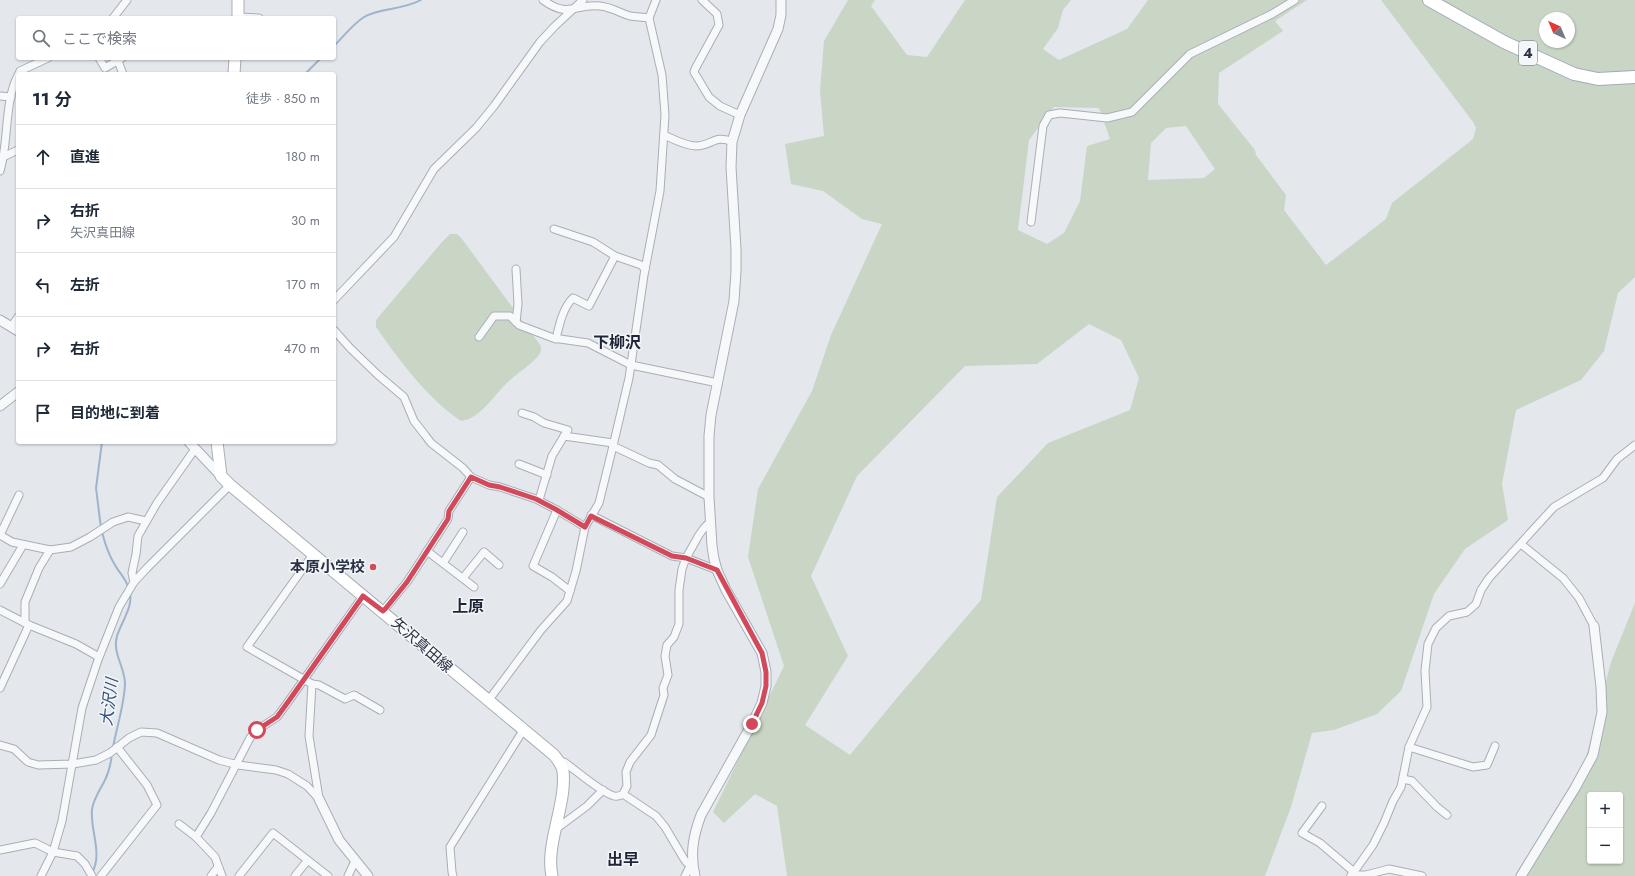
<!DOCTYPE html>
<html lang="ja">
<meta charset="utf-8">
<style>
body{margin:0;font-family:Jost,"Noto Sans JP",sans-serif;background:#f6f6f7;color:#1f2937}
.controls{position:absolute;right:12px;bottom:12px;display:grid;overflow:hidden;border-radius:4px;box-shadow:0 1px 3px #0004}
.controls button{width:36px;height:36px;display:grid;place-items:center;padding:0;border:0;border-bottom:1px solid #e0e1e3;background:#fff;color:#1f2937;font:20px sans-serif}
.compass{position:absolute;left:1539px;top:12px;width:36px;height:36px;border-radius:50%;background:#fff;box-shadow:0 1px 3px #0004;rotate:316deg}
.stop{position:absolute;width:12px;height:12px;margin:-9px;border:3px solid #d1495b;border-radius:50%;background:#fff}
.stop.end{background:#d1495b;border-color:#fff;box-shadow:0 1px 4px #0008}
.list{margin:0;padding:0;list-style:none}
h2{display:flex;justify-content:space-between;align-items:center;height:52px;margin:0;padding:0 16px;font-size:17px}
h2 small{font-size:13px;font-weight:400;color:#747a83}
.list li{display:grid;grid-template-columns:26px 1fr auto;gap:12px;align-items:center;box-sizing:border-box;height:64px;padding:0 16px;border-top:1px solid #e0e1e3}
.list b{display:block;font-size:15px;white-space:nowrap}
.list p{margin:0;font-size:13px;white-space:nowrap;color:#747a83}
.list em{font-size:13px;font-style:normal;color:#747a83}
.icon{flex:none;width:22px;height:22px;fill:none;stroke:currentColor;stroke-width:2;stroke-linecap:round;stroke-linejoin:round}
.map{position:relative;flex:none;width:1635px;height:876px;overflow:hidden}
.search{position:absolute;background:#fff;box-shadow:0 1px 3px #0004;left:16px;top:16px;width:320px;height:44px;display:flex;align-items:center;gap:10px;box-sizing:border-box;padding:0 14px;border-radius:4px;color:#747a83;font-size:15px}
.panel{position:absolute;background:#fff;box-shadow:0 1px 3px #0004;left:16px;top:72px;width:320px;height:372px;border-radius:4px}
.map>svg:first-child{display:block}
.green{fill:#c9d6c5;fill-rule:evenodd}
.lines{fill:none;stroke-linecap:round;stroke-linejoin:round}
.stream{stroke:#9fb4cc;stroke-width:2}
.minor-casing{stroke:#a9aeb7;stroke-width:9}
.tertiary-casing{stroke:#a9aeb7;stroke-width:11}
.secondary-casing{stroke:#a9aeb7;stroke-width:13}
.primary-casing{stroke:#a3abb8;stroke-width:14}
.minor{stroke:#f7f8fa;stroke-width:7}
.tertiary{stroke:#f7f8fa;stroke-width:9}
.secondary{stroke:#fff;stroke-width:11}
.primary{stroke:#fff;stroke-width:12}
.route{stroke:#d1495b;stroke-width:5}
.poi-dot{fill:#d1495b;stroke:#f4f6f9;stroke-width:1.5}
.labels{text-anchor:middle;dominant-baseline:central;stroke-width:3;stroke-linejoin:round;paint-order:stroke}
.shield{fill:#f4f6f9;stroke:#676e7b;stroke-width:1}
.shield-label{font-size:14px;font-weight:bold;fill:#2b3445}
.poi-label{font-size:15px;font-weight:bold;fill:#2b3445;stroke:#f4f6f9;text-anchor:end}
.street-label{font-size:15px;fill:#2b3445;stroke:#f4f6f9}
.neighbourhood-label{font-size:16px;font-weight:bold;fill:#1d2536;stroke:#f4f6f9}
.water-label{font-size:16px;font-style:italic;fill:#34527a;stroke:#f4f6f9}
</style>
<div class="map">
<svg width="1635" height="876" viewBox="0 0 1635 876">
<rect width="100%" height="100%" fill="#e4e7ec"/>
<g class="green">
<path d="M 848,0 L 875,0 L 871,6 L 907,55 L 927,57 L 965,0 L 1071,0 L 1063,10 L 1058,28 L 1043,49 L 1059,60 L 1127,29 L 1148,0 L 1307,0 L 1275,21 L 1283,31 L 1219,73 L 1218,104 L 1255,150 L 1256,155 L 1286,195 L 1284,210 L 1326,265 L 1386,219 L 1392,203 L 1473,139 L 1476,128 L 1473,122 L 1381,0 L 1635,0 L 1635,277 L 1618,293 L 1604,351 L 1581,380 L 1516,410 L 1502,484 L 1508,520 L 1465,549 L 1434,594 L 1401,691 L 1377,714 L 1334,730 L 1312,733 L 1291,807 L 1265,876 L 787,876 L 777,806 L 755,794 L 724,823 L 713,812 L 784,666 L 748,557 L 758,489 L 812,391 L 831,335 L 882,224 L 862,219 L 823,191 L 791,184 L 785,144 L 824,136 L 820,91 L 824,41 ZM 1545,18 L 1569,18 L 1569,42 L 1545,42 ZM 1054,107 L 1099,108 L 1110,139 L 1087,146 L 1080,201 L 1064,233 L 1047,244 L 1018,230 L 1029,140 ZM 1186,126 L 1215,169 L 1204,178 L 1148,180 L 1151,143 L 1166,128 ZM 1089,324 L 1121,340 L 1139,378 L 1130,410 L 1048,443 L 997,497 L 981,600 L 901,693 L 850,755 L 805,725 L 848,656 L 811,576 L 857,476 L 965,366 L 1037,364 Z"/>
<path d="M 450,234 L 457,234 L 462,239 L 541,346 C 541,350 541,353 539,355 C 531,365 520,371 510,380 C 496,392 481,419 461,421 C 429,400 398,359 376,327 L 376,320 L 442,242 Z"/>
<path d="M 1635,603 L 1635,876 L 1521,876 L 1580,780 L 1611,662 ZM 1590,795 L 1620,795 L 1620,861 L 1590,861 Z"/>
</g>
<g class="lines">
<g class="stream">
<path d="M 334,46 C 343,37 353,24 364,17 C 379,8 403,10 421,0"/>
<polyline points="305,74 321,58"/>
<polyline points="101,528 96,488 102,442"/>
<path d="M 102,532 C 105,544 108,554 115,565 C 119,573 126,578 128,587"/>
<path d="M 113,747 C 117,726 124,706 125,684 C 125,667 112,653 117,636 C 121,623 133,607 130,593"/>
<path d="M 92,873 C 103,853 90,831 92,809 C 94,798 100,790 105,780 C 109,772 111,763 112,753"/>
</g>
<g class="minor-casing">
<g id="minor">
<path d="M 543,0 C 569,19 575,3 600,6 C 611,7 620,13 630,16 C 636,17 643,17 649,18"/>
<polyline points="702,0 717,14 719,25 695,69 694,72 709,97 720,106 740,115"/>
<polyline points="238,17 259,18"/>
<polyline points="113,18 127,0"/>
<polyline points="99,58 105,68 122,58"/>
<polyline points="118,61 123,74"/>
<polyline points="19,74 20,71 48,58"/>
<polyline points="0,96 11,97"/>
<path d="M 664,135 C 673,139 686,146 696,146 C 711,146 716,134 732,142"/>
<polyline points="5,156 18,150"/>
<path d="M 0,171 C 9,141 4,102 18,75"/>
<polyline points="1031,222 1043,126 1049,115 1060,113 1107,118 1132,112 1190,54 1272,14 1295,0"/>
<polyline points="554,229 593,242 615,256 641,265 645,269"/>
<polyline points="334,300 394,237 434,169 476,128 494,106 540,42 555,26 583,0"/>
<polyline points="516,322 518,304 516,269"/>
<polyline points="11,327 18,317"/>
<polyline points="334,330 350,348 378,375 404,397 414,421 425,435 431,443 463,468 471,477 489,485 500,487 536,499 557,510 585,527"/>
<polyline points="479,337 494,316 510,316 519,325 553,338 588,343 631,365 718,383"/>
<path d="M 556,339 C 559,326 563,307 573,298 L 589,306 L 615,256"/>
<polyline points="522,413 534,417 544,423 568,430 564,436"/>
<polyline points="613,446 649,463 658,465 675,479 709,497"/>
<polyline points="519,464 547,475"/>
<polyline points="539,500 552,456 564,436 613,443"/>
<polyline points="557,510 533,566 552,577 570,591"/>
<polyline points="591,515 672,556 686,558 717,570"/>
<polyline points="0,535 12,542 50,550 71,547 90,537 113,522 128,517 146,521"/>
<polyline points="0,535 19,495"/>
<polyline points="1521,544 1563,578 1579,598 1594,626"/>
<polyline points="427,551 474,587"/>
<polyline points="314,553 247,647 312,684 309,736 319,798"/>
<polyline points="443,563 463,532"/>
<polyline points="463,578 484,552 499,565"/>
<polyline points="134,582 132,573 136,554 138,536 157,503 195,449"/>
<polyline points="0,584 23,545"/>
<polyline points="0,610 29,625 76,644 99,657"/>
<polyline points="383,611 407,582 422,559 448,519 449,511 471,477"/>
<polyline points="25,623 25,602 39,568 50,550"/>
<polyline points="312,684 319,685 345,699 354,695 380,710"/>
<polyline points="0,688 29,625"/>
<polyline points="488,701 541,630 567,601 576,571 585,527 599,503 613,446 629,378 644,275 660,191 665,115 662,75 649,18 656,0"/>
<polyline points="0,745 14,749 28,762 38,765 73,764 96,760 110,753 129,738 141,732 157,733 219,760 238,765 276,770 288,774 307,786 319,799"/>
<polyline points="1409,747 1473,767 1487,765 1495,746"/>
<path d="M 560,762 L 564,762 C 577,771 600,792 614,796 C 618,797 620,796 623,794 L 627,786 L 626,772 L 630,762 L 651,735 L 664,695 L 663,688 L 668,675 L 665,656 L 667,645 L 674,637 L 679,624 L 679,590 L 682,569 L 686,558 L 699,535 L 704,528 L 711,521"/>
<polyline points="1403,779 1412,781 1437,807 1447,815"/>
<polyline points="623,794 656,816 665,827 684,859 687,863 692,862 685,876"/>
<polyline points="1322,806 1302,833 1320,843 1354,872"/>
<polyline points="179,824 196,837 215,857 222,876"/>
<polyline points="556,829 587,806 603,790"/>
<polyline points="196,837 211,813 250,738 257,730 277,717 288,702 363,596"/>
<polyline points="0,850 35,843 53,852 77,856 85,864 92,876"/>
<polyline points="1351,875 1366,875 1389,869 1422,876"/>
<polyline points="41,876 53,852 62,821 82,708 98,660 119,607 134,582 147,568 230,485"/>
<polyline points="101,876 157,805 147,785 117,747"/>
<polyline points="211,876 218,867"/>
<polyline points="239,876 273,833 328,876"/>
<polyline points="295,876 307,861"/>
<polyline points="348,876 355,861"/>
<polyline points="453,876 452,872 450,847 524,729"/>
<polyline points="1351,876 1373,845 1384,823 1393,801 1401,787 1409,747 1427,707 1425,671 1428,644 1436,628 1449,616 1467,612 1476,604 1481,590 1489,578 1554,507 1603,478 1617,459 1635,445"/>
</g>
</g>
<g class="tertiary-casing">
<g id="tertiary">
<polyline points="0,320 18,331"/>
<polyline points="0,406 18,392"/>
<polyline points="189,442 221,476"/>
<polyline points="319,799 339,840 368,876"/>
<path d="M 695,876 C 690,854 693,836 701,815 L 752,724 L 762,703 L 766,686 L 766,672 L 762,653 L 726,590 L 717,570 L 714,559 L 712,546 L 709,497 L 709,436 L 711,415 L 734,301 L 736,271 L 736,249 L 731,167 L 732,142 L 740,115 L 778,29 L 781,15 L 781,0"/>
<polyline points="1521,876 1575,788 1593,755 1602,712 1601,687 1594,626"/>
</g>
</g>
<g class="secondary-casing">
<g id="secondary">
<polyline points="238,18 238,0"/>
<polyline points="234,74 235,58"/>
<path d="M 217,442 L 221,476 L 230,485 L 554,755 C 558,760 562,765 563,771 C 567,804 545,844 552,876"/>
</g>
</g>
<g class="primary-casing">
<polyline id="primary" points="1429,0 1504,42 1574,74 1598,79 1635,77"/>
</g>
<use href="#minor" class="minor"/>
<use href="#tertiary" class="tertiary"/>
<use href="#secondary" class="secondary"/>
<use href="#primary" class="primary"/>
</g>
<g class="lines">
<polyline class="route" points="257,730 277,717 288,702 363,596 383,611 386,608 407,582 448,519 449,511 471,477 489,485 500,487 536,499 557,510 585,527 591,516 672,556 686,558 717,570 762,653 766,672 766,686 762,703 752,724"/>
</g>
<circle class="poi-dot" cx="373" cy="567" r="4"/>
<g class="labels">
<rect class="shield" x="1519" y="41" width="18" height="24" rx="3"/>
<g class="shield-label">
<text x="1528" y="53">4</text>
</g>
<g class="poi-label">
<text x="365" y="567">本原小学校</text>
</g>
<g class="street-label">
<text transform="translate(422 645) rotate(41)">矢沢真田線</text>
</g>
<g class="neighbourhood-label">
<text x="617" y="342">下柳沢</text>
<text x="468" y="606">上原</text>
<text x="623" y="859">出早</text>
</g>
<g class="water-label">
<text transform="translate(109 702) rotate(-83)">大沢川</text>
</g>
</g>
</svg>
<div class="controls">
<button>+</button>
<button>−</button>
</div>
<svg class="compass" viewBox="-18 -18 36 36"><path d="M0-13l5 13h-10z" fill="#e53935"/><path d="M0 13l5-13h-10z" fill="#747a83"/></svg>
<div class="stop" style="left:257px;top:730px"></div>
<div class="stop end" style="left:752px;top:724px"></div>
<div class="search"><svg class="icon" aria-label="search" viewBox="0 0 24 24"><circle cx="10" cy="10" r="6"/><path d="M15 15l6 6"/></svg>ここで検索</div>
<section class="panel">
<h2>11 分<small>徒歩 · 850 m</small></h2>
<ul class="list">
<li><svg class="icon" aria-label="ahead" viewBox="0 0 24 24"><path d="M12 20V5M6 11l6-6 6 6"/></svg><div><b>直進</b></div><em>180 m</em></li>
<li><svg class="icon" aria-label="right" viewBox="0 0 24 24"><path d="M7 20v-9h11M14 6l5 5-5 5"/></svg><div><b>右折</b><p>矢沢真田線</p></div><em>30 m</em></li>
<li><svg class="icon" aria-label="left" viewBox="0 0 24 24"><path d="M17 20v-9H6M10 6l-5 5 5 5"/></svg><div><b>左折</b></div><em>170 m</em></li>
<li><svg class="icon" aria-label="right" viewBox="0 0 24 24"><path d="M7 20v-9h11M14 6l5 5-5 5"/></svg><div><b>右折</b></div><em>470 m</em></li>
<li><svg class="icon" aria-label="arrive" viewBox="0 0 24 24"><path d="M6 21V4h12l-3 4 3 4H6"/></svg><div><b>目的地に到着</b></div></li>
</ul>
</section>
</div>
